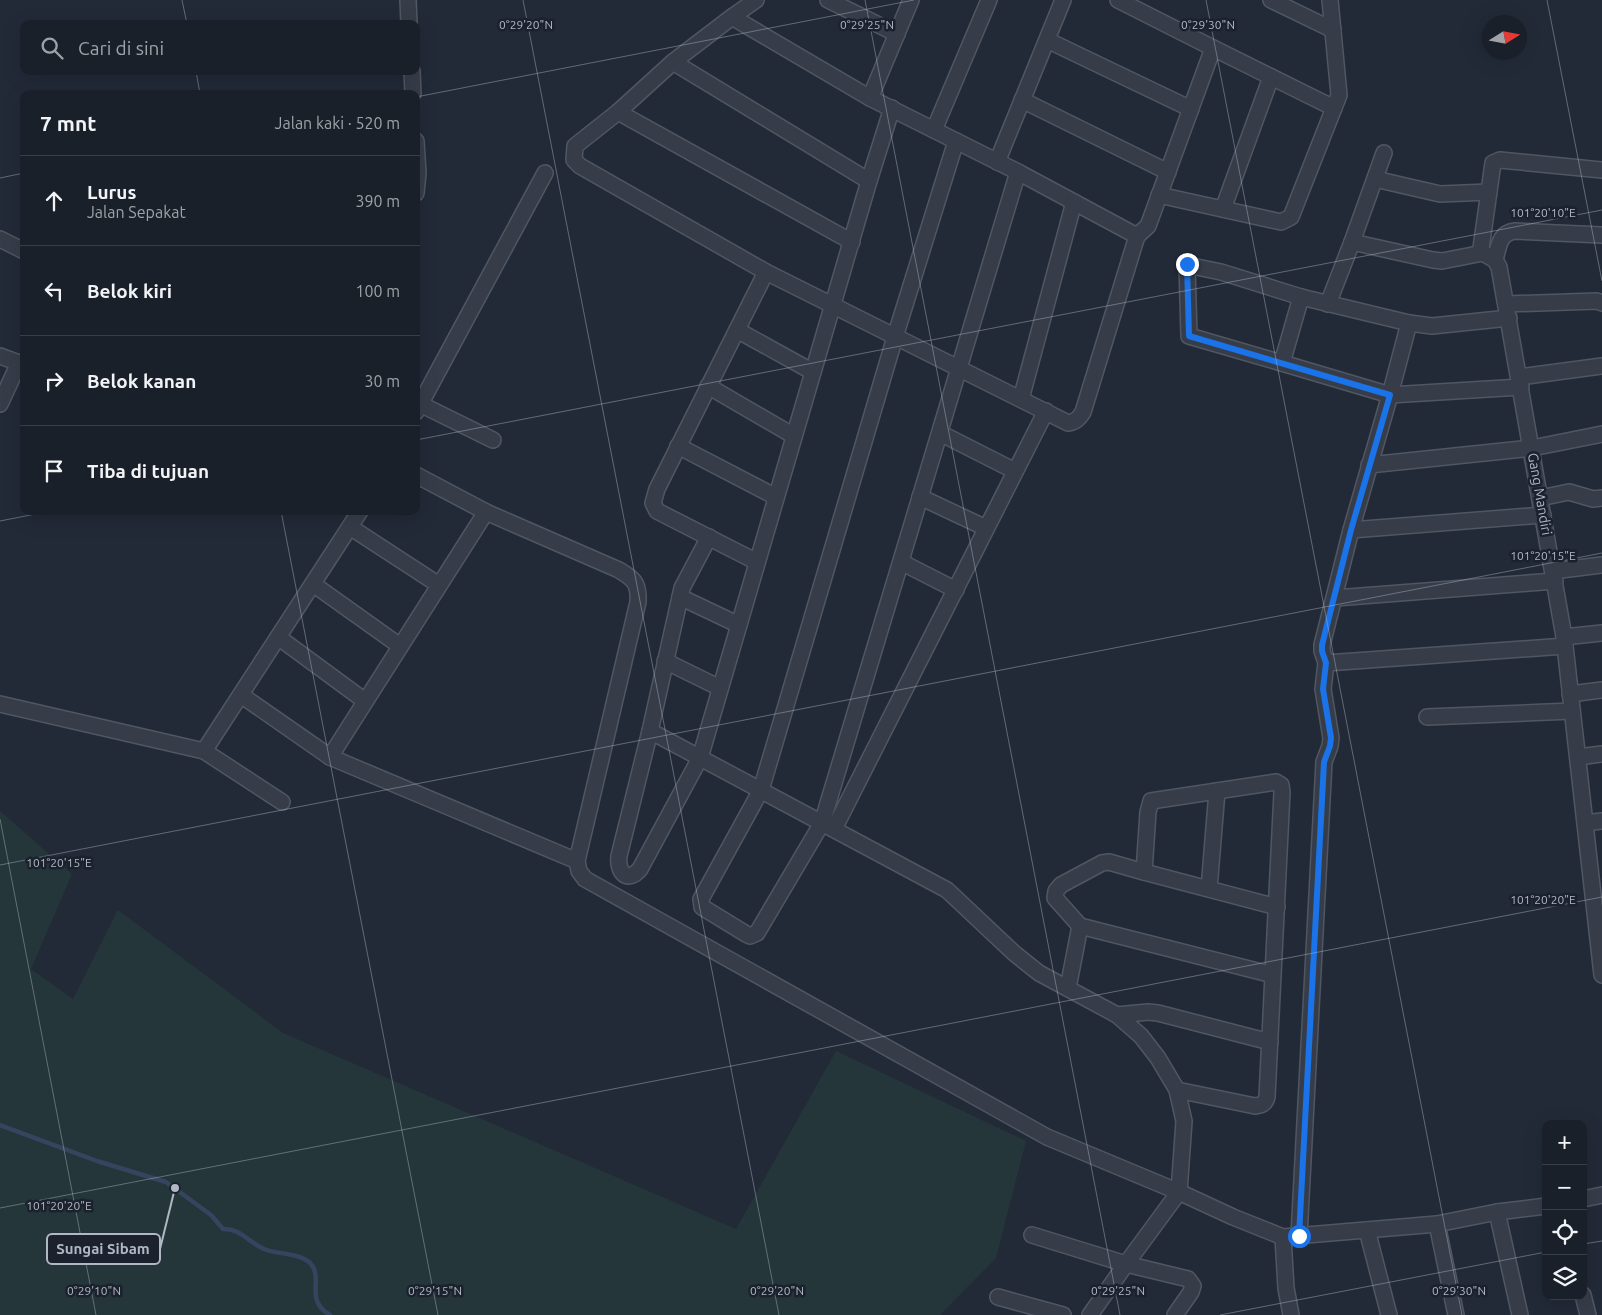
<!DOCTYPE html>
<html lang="id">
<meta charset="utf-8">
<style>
body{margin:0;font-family:Ubuntu,sans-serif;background:#232832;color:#f1f3f6}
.controls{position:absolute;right:15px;bottom:15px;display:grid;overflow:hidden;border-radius:10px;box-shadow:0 5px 20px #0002}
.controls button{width:45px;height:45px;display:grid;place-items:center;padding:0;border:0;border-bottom:1px solid #383e47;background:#1a202a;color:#f1f3f6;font:25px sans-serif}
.compass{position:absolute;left:1482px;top:15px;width:45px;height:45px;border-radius:50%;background:#1a202a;box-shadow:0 5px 20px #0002;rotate:79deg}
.stop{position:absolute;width:15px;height:15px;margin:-11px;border:4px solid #1a73e8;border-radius:50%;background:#fff}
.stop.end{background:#1a73e8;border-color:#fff;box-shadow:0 1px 5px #0008}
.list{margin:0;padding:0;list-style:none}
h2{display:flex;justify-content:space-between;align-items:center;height:65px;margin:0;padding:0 20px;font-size:21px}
h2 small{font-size:16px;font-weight:400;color:#9fa3a8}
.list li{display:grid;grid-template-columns:32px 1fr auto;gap:15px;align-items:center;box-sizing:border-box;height:90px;padding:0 20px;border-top:1px solid #383e47}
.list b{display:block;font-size:19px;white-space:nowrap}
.list p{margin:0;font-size:16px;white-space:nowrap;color:#9fa3a8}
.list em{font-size:16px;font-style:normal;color:#9fa3a8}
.icon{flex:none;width:28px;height:28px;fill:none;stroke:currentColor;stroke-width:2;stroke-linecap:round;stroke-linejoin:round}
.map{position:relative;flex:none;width:1602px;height:1315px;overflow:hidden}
.search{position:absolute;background:#1a202a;box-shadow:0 5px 20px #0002;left:20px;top:20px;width:400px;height:55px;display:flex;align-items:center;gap:12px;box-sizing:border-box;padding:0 18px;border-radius:10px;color:#9fa3a8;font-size:19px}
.panel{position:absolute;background:#1a202a;box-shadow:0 5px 20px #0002;left:20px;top:90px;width:400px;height:425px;border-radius:10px}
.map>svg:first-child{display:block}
.green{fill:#243639}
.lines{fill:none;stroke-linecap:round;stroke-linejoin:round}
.stream{stroke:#36455f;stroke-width:4.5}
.street-casing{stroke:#505763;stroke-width:18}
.street{stroke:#363d49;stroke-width:15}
.route{stroke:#1a73e8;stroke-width:6}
.ticks{fill:none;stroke:#b0b7c5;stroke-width:1;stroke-opacity:0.45}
.labels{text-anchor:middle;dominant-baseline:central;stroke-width:5;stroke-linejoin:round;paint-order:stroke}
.street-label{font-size:14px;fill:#b0b7c5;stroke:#1b222d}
.ticks-label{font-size:12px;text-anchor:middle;fill:#b0b7c5;stroke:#1b222d;stroke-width:5;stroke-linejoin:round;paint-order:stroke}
.leader{fill:none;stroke:#b0b7c5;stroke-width:2}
.callout-dot{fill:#b0b7c5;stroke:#1b222d;stroke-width:2}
.callout{fill:#1b222d;stroke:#b0b7c5;stroke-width:2}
.callout-label{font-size:15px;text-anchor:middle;font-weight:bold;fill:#b0b7c5}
</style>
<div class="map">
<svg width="1602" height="1315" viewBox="0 0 1602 1315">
<rect width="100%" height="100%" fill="#222a38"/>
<polygon class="green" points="0,811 72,874 31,969 73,999 118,910 283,1033 736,1229 836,1051 1026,1141 996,1258 940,1315 0,1315"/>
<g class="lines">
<path class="stream" d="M 0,1125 L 97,1161 L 166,1182 L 211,1215 L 223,1229 C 240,1228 248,1242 264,1249 C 277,1255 305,1252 313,1267 C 322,1282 305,1300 330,1315"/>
<g class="street-casing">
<g id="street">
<polyline points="408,0 409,24"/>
<polyline points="828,0 897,34"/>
<polyline points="1118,0 1213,48 1148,226 1137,236"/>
<polyline points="1271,0 1333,30"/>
<path d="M 732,17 L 870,98 L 1018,172 L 1137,236 L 1083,412 C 1079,418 1076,422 1068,423 L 766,272 L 580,166 L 574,160 L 575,146 L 618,112 L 673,62 Z"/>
<polyline points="732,17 756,0"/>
<polyline points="1047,40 1191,109"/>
<polyline points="1213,48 1334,108"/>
<polyline points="673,62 869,181 892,108"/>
<polyline points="412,71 413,94"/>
<polyline points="870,98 911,0"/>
<polyline points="1022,100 1168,172"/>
<polyline points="618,112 852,242"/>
<polyline points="934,130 989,0"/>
<polyline points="416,141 418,173 416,193"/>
<polyline points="956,141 895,337 761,790 701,899 702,907 746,934 750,936 757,933 822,823 1018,172"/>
<polyline points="1384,153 1352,242 1433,260 1442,261 1483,253"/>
<polyline points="997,162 1063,0"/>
<polyline points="1602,170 1500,160 1493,163 1481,248 1483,253 1495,260 1499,267 1564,637 1602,975"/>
<polyline points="1375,179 1440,194 1489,192"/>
<polyline points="1159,195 1281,222 1291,217 1339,95 1330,0"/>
<polyline points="1223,209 1271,77"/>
<polyline points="0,239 24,251"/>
<path d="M 1495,260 C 1499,246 1499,233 1515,231 L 1602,235"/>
<polyline points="1301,297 1282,363 1390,395 1521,387"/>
<polyline points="1328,304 1352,242"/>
<polyline points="1506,304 1597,301 1602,303"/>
<polyline points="737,330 813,372"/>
<polyline points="0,356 19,363"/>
<polyline points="1282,363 1189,336 1187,265 1221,272 1301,297 1409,323 1432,326 1509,318"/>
<polyline points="1519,377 1602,366"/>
<polyline points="708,386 794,436"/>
<polyline points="1021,399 1074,202"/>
<polyline points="0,404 19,363 24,362"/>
<polyline points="420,404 493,440"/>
<polyline points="416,412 545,173"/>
<polyline points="940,433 1015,471"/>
<polyline points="678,446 776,497"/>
<polyline points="1369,465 1532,448 1602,434"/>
<path d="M 416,475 L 486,512 L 619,570 C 634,579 639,583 638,602 L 577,861 L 579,871 L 585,879 L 1047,1137 L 1179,1192 L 1233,1217 L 1283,1237 L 1437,1224 L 1497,1212 L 1546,1206"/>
<polyline points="920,497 986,528"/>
<polyline points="1540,498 1569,492 1593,499 1602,498"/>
<polyline points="350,527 439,585"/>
<polyline points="1351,530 1543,515"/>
<path d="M 709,537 L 682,588 L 680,597 L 650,731 L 619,856 C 617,872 627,884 640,869 L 700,758 L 869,181"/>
<polyline points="757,562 657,511 653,503 657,489 766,272"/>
<polyline points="901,562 956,590"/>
<polyline points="1553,571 1602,565"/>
<polyline points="313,584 400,646"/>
<polyline points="680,597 739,625"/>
<polyline points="1335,598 1555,581"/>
<polyline points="278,637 365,701"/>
<polyline points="1564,637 1602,633"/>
<polyline points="665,661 720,688"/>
<polyline points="1326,663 1565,646"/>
<polyline points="1570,694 1602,690"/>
<polyline points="241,695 330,757 577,861"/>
<polyline points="0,704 204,751 282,802"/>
<polyline points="1427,717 1572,711"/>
<polyline points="650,731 947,890 1014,953 1039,973 1117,1015 1141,1036 1158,1058 1177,1090 1184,1121 1179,1192 1126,1264 1090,1315"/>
<polyline points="204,751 360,511"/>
<polyline points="330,757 486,512"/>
<polyline points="1578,757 1602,754"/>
<polyline points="1585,823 1602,821"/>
<polyline points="834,829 1046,411"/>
<polyline points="1144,872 1277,907"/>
<polyline points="1209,889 1217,791"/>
<polyline points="1068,988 1080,926"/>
<polyline points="1117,1015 1148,1012 1158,1013 1270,1042"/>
<path d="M 1177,1090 L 1255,1106 C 1262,1105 1265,1104 1267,1097 L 1282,792 L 1281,785 L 1276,782 L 1151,801 L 1148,812 L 1144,872 L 1109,862 L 1102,863 L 1061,885 L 1056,891 L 1055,898 L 1080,926 L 1273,975"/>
<polyline points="1583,1199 1602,1195"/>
<polyline points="1497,1212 1520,1315"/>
<polyline points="1437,1224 1456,1315"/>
<polyline points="1367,1230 1389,1315"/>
<polyline points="1032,1235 1126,1264 1188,1279 1193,1286 1191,1292 1175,1315"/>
<polyline points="1299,1236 1324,762 1330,746 1331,738 1323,689 1326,663 1322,651 1322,645 1351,530 1390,395 1409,323"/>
<polyline points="1283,1237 1286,1288 1291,1315"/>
<polyline points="1583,1295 1588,1315"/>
<polyline points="998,1297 1063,1315"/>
</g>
</g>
<use href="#street" class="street"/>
</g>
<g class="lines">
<polyline class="route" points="1187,264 1189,336 1390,395 1351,530 1322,645 1322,651 1326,663 1323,689 1331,738 1330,746 1324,762 1299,1236"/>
</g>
<path class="ticks" d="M 182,0 L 187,24M 523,0 L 779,1315M 865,0 L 1120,1315M 1206,0 L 1462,1315M 1547,0 L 1602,281M 196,71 L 200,94M 416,97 L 914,0M 0,178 L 24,173M 416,440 L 1602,210M 281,511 L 438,1315M 0,521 L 51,511M 0,819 L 96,1315M 0,865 L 1602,553M 0,1208 L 1602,897M 1583,1244 L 1602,1241M 1220,1315 L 1546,1252"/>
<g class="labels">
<g class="street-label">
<text transform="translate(1540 494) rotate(80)">Gang Mandiri</text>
</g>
</g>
<g class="ticks-label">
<text x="526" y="29">0°29'20"N</text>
<text x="867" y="29">0°29'25"N</text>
<text x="1208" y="29">0°29'30"N</text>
<text x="1543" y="217">101°20'10"E</text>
<text x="1543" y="560">101°20'15"E</text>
<text x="59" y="867">101°20'15"E</text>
<text x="1543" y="904">101°20'20"E</text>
<text x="59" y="1210">101°20'20"E</text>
<text x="94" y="1295">0°29'10"N</text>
<text x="435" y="1295">0°29'15"N</text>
<text x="777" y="1295">0°29'20"N</text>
<text x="1118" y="1295">0°29'25"N</text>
<text x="1459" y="1295">0°29'30"N</text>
</g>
<path class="leader" d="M175 1188L160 1249"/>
<circle class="callout-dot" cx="175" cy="1188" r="5"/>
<rect class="callout" x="47" y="1234" width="113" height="30" rx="5"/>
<g class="callout-label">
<text x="103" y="1254">Sungai Sibam</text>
</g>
</svg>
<div class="controls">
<button>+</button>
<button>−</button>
<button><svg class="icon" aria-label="locate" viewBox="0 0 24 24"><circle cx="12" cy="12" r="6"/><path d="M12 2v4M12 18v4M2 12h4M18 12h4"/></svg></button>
<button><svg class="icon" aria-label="layers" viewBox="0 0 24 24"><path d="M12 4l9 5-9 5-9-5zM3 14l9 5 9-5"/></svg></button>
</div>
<svg class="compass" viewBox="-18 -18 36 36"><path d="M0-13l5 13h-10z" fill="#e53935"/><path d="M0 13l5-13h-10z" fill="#9fa3a8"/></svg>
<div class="stop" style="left:1299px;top:1236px"></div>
<div class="stop end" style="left:1187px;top:264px"></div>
<div class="search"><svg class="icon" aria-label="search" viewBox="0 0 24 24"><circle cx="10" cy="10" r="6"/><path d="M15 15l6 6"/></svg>Cari di sini</div>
<section class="panel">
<h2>7 mnt<small>Jalan kaki · 520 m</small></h2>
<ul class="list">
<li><svg class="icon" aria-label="ahead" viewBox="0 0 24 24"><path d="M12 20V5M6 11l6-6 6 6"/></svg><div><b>Lurus</b><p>Jalan Sepakat</p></div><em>390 m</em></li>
<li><svg class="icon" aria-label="left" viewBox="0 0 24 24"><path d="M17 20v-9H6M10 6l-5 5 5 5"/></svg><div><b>Belok kiri</b></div><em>100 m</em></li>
<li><svg class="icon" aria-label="right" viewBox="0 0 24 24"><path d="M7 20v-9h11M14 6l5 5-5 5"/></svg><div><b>Belok kanan</b></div><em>30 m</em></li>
<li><svg class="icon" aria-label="arrive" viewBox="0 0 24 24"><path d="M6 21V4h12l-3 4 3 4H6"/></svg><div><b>Tiba di tujuan</b></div></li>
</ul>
</section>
</div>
